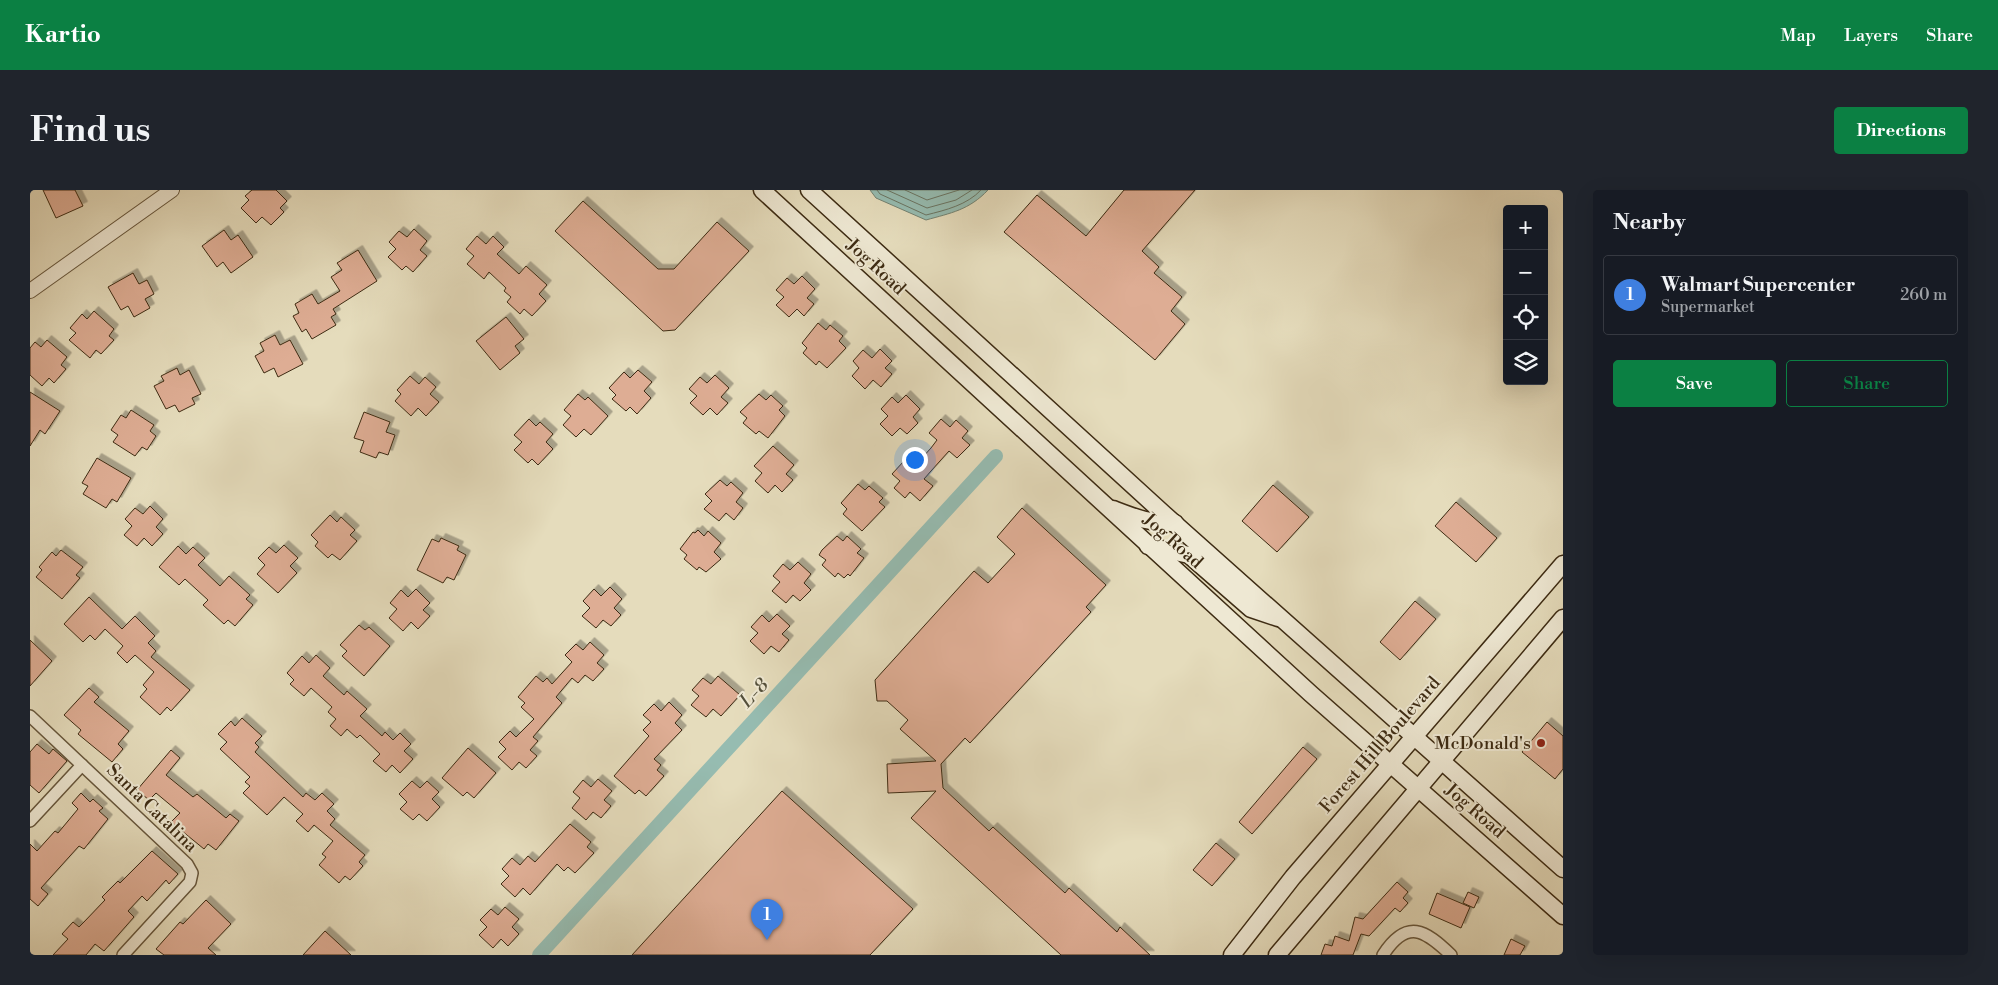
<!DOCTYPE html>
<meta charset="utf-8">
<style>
body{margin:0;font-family:"Libre Bodoni",serif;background:#20242c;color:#f1f3f6}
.controls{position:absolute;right:15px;top:15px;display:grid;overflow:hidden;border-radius:5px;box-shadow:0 5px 20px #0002}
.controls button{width:45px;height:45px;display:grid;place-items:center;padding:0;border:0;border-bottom:1px solid #363941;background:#171b24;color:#f1f3f6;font:25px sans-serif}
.you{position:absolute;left:884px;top:269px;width:18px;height:18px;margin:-12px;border:4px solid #fff;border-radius:50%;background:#1a73e8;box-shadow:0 0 0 8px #1a73e833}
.badge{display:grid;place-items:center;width:32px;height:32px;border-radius:50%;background:#0b8043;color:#fff;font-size:16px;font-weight:700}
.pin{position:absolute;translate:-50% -41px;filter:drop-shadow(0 1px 2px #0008)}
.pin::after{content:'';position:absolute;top:26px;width:18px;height:15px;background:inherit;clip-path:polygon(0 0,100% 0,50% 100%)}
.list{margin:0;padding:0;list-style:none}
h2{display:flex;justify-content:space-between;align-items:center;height:65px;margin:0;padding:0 20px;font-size:21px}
h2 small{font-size:16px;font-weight:400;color:#9ea1a6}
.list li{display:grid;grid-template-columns:32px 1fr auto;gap:15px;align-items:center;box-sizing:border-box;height:80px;margin:0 10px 10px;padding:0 10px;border:1px solid #363941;border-radius:5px}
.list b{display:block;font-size:19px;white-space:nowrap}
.list p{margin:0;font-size:16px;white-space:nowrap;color:#9ea1a6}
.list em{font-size:16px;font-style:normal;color:#9ea1a6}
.actions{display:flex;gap:10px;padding:15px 20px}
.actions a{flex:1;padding:11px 0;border:1px solid #0b8043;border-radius:5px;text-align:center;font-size:18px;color:#0b8043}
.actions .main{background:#0b8043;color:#fff}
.icon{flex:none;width:28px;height:28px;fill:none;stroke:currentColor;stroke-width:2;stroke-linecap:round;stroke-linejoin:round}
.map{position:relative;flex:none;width:1533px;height:765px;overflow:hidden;border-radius:5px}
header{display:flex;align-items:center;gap:30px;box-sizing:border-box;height:70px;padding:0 25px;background:#0b8043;color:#fff}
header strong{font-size:24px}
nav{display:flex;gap:28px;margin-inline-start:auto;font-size:18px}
.intro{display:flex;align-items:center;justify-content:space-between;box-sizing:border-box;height:120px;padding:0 30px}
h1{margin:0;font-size:35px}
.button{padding:12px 22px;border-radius:5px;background:#0b8043;color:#fff;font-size:18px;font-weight:700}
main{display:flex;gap:30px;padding:0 30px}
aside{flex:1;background:#171b24;border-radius:5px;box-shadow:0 5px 20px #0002}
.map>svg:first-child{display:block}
.water{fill:#96bcb1;stroke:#728272}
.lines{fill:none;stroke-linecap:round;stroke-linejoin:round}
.shore{stroke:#6a7462;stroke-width:1}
.canal{stroke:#96bcb1;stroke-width:14}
.building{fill:#dead94;stroke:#3d2b13;filter:url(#shadow)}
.minor-casing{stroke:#67573d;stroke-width:14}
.tertiary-casing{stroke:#67573d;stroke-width:16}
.secondary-casing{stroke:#3d2b13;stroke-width:19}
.minor{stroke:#eee8d3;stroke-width:11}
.tertiary{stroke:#eee8d3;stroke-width:14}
.secondary{stroke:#eee8d3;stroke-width:16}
.poi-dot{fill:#8f2418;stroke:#eee8d3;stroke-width:2}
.labels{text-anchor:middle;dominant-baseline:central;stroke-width:4;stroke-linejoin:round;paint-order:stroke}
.street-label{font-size:18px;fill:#3d2b13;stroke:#eee8d3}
.poi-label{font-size:18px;fill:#3d2b13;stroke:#eee8d3;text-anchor:end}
.water-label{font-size:19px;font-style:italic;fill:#534f3a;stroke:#eee8d3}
</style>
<header>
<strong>Kartio</strong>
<nav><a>Map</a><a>Layers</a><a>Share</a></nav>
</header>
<div class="intro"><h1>Find us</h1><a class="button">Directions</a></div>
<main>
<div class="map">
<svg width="1533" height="765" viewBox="0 0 1533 765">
<defs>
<filter id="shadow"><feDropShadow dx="4.5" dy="-4.5" stdDeviation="0" flood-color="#0004"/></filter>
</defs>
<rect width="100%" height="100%" fill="#e5dcbc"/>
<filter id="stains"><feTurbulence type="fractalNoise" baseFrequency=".004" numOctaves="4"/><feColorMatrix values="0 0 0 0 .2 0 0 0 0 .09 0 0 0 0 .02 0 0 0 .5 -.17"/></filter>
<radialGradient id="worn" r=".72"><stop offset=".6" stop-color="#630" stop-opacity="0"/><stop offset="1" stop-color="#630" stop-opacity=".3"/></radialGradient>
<path class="water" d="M 840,0 L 958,0 C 939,20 921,23 896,30 L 846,8 Z"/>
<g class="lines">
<g class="shore">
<path d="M 847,0 L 850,4 L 896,25 C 916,20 937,15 951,0"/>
<polyline points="857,0 897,18 926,10 942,0"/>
<polyline points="875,0 897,10 929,0"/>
</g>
<polyline class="canal" points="509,765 966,266"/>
</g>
<g class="building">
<polygon points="13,0 45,0 53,16 26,28"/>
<polygon points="222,0 246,0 257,11 250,18 254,22 241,35 232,27 226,33 211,18 219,10 215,6"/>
<polygon points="1094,0 1165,0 1112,61 1129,77 1124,83 1152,107 1141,121 1155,134 1125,170 974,42 1007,5 1056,46"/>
<polygon points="553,11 628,79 644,79 687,32 719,61 645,140 633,141 525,41"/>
<polygon points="384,39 397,51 390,60 397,66 383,82 376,76 372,80 358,67 366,59 359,52 369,41 377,47"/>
<polygon points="194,40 201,50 208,45 223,67 201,83 193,72 187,77 172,56"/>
<polygon points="447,46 456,54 463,46 474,57 467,64 489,84 496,76 517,95 509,104 516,111 502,126 494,119 490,124 477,112 481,107 474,101 476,98 459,82 454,89 437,74 444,66 436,59"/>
<polygon points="328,60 347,91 303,119 306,124 301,127 306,135 282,149 276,139 272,142 263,126 269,123 265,114 282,104 288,114 310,101 301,87 312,80 307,73"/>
<polygon points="103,83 109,94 117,90 124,104 115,109 120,118 104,127 98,116 91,120 78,97"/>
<polygon points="772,86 785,99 777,108 784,114 774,126 767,119 759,127 746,115 754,107 746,100 757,88 764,94"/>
<polygon points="64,121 84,139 79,146 84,150 71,164 66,160 60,168 39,150 46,143 40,138 52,124 57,129"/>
<polygon points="476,127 494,149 485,156 490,163 470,180 446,151"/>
<polygon points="788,133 796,140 800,135 813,146 809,151 816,158 797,178 789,171 786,175 773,163 777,158 772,153"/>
<polygon points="245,145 250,155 260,150 273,174 248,187 244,178 234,183 225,166 234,161 230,153"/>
<polygon points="17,150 37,167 31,175 36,179 24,193 19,188 12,196 0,185 0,158 5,152 11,157"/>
<polygon points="850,159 862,171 855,178 862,184 851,197 843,190 835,199 822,186 829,178 823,171 833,160 842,168"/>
<polygon points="147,178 150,185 159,180 171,204 162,208 165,214 149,222 145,215 136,219 124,196 134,191 131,186"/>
<polygon points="608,180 622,192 614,201 621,208 607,224 600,217 596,221 582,209 586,205 579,198 594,182 600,188"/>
<polygon points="685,185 699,198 691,207 698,213 687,225 680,218 673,225 660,213 667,206 659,199 670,187 677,193"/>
<polygon points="380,186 389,194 395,187 406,197 400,204 409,212 396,226 388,218 381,226 365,211 371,204 367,200"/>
<polygon points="0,202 30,221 15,244 10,240 0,256"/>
<polygon points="548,204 555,210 558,207 578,226 561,245 554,239 546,247 533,235 541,226 534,220"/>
<polygon points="729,204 736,210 741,205 753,216 749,220 755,226 738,248 729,241 726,244 713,233 717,228 710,222"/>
<polygon points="876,205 890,219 883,227 888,233 877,244 870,238 862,246 850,234 858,226 851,219 862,207 868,213"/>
<polygon points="101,220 124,235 120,241 126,246 117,260 112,257 105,266 83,252 88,245 81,240 91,225 96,228"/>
<polygon points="334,222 360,232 356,242 365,245 358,265 349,262 346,268 330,262 334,251 324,248"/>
<polygon points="499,229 506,236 510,232 523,244 516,252 523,259 508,275 502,269 498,273 484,260 492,252 484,245"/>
<polygon points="911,229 920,237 926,230 938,241 932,248 940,255 927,268 919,261 901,281 894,289 903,296 890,311 880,302 875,308 864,298 870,291 862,284 874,271 882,279 901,258 907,250 899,243"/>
<polygon points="743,256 764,275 756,284 763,290 752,302 745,295 738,303 725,291 732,283 724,276"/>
<polygon points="67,268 101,288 87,312 82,309 76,318 53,304 58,296 52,293"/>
<polygon points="690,290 697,296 701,292 713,303 706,312 713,318 704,330 696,323 689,331 674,319 682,311 675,304"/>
<polygon points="828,294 835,300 839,296 853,308 849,312 855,317 832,341 813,324 817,319 811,313"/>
<polygon points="1243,295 1279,327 1247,362 1212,331"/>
<polygon points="1426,312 1467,348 1446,372 1405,336"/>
<polygon points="120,316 133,329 126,337 133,344 122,356 114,348 107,356 94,345 102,336 95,329 105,318 113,324"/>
<polygon points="992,318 1076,395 1056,417 1061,422 940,553 935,548 911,574 913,598 959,641 963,637 1035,703 1039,698 1087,742 1090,737 1120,765 1031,765 881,628 906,601 858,603 857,574 906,571 870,539 878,530 857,511 847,511 845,490 944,381 958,393 985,364 967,347"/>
<polygon points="300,325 307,332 311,327 325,340 320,345 327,351 310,370 302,364 298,368 285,356 288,352 281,345"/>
<polygon points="668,340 674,346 678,341 691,353 684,362 691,369 676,382 669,377 667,380 654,369 657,365 650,359 663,342 665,343"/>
<polygon points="807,346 813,351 817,346 831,359 827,363 834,368 820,386 818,384 814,388 808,383 805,387 792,375 796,370 789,365 792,360"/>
<polygon points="411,348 429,356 427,360 436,365 424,390 417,387 413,393 387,380 402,349 409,352"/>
<polygon points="254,355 268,368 260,376 267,383 248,403 227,384 235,375 228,368 239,357 246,363"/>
<polygon points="148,356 156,364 163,357 175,368 168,375 190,396 199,386 220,405 216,409 223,415 205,436 198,430 194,434 173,415 178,410 155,389 149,395 129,377"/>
<polygon points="31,360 53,377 46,385 50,388 32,409 6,387 12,380 9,377 22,362 26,366"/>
<polygon points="768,372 781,384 774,393 781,400 770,411 763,405 756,413 742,401 750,392 743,386 753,374 760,380"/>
<polygon points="580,397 592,409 584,418 591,425 581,436 573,430 566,438 552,426 560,418 553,411 564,399 571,406"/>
<polygon points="386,399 400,413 393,420 400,426 388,439 381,432 373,441 359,428 367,419 360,413 371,400 378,407"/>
<polygon points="59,407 92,439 105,426 125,446 118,453 126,461 121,467 160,500 141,521 137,517 130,525 110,507 117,499 113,495 124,482 105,465 97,473 87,463 93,456 75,439 65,450 60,445 53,452 34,434"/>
<polygon points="1385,411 1406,429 1370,470 1350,452"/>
<polygon points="747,424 760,436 752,444 759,450 749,462 741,456 734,464 720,451 728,443 721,437 732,425 739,432"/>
<polygon points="329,435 335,440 339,437 360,456 334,486 312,466 317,461 310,455"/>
<polygon points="0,450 22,471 0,496"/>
<polygon points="560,452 574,465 567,473 574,479 563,491 555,485 548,493 542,488 526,507 532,513 503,547 508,551 500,560 507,566 496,578 489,572 482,580 468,567 476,559 469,552 480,541 486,547 504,529 491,517 495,513 488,507 506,486 513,492 517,488 522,494 542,472 535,465 546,454 553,460"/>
<polygon points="286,465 300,478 293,486 314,505 317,501 337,519 330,526 352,546 355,542 363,550 370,543 381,554 374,561 383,569 370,583 362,575 356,582 343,571 350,564 330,545 327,548 317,539 311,546 300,536 306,529 298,522 302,517 281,498 274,506 260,494 264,490 257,483 272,466 279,473"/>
<polygon points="688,486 710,505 691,526 683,519 676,527 661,515 669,506 662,500 673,488 681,494"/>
<polygon points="59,498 69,507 64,512 99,541 88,554 93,559 82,572 48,544 51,540 34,525"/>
<polygon points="639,512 652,525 645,533 652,540 624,569 631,575 627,580 634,586 616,606 609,600 605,604 584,586 619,546 613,540 621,532 613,525 624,514 631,521"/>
<polygon points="212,528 232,546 225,553 229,557 225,562 273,607 276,603 285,610 292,603 304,614 297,621 305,629 300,635 335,665 329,672 333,676 320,690 315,686 309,693 289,675 296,667 292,664 303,651 284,635 278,642 266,631 273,624 254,607 237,625 213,603 220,596 215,592 220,587 190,559 197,552 188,544 201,531 205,536"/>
<polygon points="1517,532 1533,546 1533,579 1525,589 1492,562"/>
<polygon points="7,554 19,564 23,559 37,571 9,603 0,595 0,562"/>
<polygon points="1273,557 1287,569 1222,644 1209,632"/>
<polygon points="438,558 466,583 444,608 437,602 433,606 412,588"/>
<polygon points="141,560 150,568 136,585 163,607 167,604 196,628 200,624 209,631 186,660 178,654 174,659 141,632 150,623 126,603 119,610 107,600"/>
<polygon points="568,589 582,601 574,610 581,616 571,628 563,622 556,630 542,618 550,608 543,602 553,590 561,597"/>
<polygon points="382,591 390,598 397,591 409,602 402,609 410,617 397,631 389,624 383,630 370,619 377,612 369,604"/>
<polygon points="752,601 883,719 840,765 602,765"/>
<polygon points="51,603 60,612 63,609 73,618 69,621 78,629 54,659 49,656 11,698 18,704 8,716 0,709 0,654 7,661 25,641 28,643 48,619 42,613"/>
<polygon points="540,634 561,652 557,657 564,663 545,683 538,677 534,681 527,674 500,705 493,698 485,707 471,694 479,686 472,679 482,668 490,675 498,666 505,672"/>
<polygon points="1186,653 1205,669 1182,696 1163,680"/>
<polygon points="122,661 148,684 139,694 136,690 117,711 112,706 98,721 104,727 74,761 65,754 56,765 23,765 38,749 32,744 43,732 49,737 54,732 75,710 72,707 88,691 90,693"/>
<polygon points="1367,692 1378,702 1373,708 1378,713 1370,722 1365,718 1339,746 1331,744 1323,765 1291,765 1295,754 1302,756 1305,746 1319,751 1325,727 1333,729"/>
<polygon points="1438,702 1449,707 1444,718 1433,713"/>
<polygon points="1407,703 1440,717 1431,738 1399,724"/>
<polygon points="176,710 201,734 178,758 186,765 134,765 126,759 150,732 153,734"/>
<polygon points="475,717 489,729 482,737 489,744 478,756 471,749 463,758 449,745 457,737 450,730 461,719 468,725"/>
<polygon points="295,741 321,765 273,765"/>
<polygon points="1481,749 1495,756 1490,765 1474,765"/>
</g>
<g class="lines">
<g class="minor-casing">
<g id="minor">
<polyline points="0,526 157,674 162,683 160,692 93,765"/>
<polyline points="0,631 52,575"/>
<path d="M 1353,765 C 1377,728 1395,740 1421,765"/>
</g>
</g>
<g class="tertiary-casing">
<polyline id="tertiary" points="0,101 142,0"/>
</g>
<g class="secondary-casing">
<g id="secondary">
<polyline points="732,0 1281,504 1533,726"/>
<polyline points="779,0 1134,324 1533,679"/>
<path d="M 1083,319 C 1104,327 1121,334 1145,333"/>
<polyline points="1118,356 1159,365 1221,419 1248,428"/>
<polyline points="1202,765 1263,687 1533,374"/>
<polyline points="1247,765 1533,428"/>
</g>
</g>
<use href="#minor" class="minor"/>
<use href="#tertiary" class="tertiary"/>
<use href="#secondary" class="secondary"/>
</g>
<circle class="poi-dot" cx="1511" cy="553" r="5"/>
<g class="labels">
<g class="street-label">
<text transform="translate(846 77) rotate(43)">Jog Road</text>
<text transform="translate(1143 351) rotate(42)">Jog Road</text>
<text transform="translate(1350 555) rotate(-49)">Forest Hill Boulevard</text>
<text transform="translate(122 618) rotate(44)">Santa Catalina</text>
<text transform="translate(1445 621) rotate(41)">Jog Road</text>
</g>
<g class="poi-label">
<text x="1501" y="553">McDonald's</text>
</g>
<g class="water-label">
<text transform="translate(724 503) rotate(-47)">L-8</text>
</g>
</g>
<rect width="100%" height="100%" filter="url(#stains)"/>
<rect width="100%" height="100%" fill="url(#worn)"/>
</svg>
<div class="controls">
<button>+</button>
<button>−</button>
<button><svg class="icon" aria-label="locate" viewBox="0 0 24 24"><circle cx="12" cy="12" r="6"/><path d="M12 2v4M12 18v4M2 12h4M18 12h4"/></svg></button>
<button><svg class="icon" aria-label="layers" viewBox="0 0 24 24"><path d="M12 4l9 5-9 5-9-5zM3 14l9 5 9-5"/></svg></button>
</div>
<div class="you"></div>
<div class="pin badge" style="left:737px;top:750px;background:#3f7fe0">1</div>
</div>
<aside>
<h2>Nearby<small></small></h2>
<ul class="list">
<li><span class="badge" style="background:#3f7fe0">1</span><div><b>Walmart Supercenter</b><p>Supermarket</p></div><em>260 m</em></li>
</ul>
<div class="actions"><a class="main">Save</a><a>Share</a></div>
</aside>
</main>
